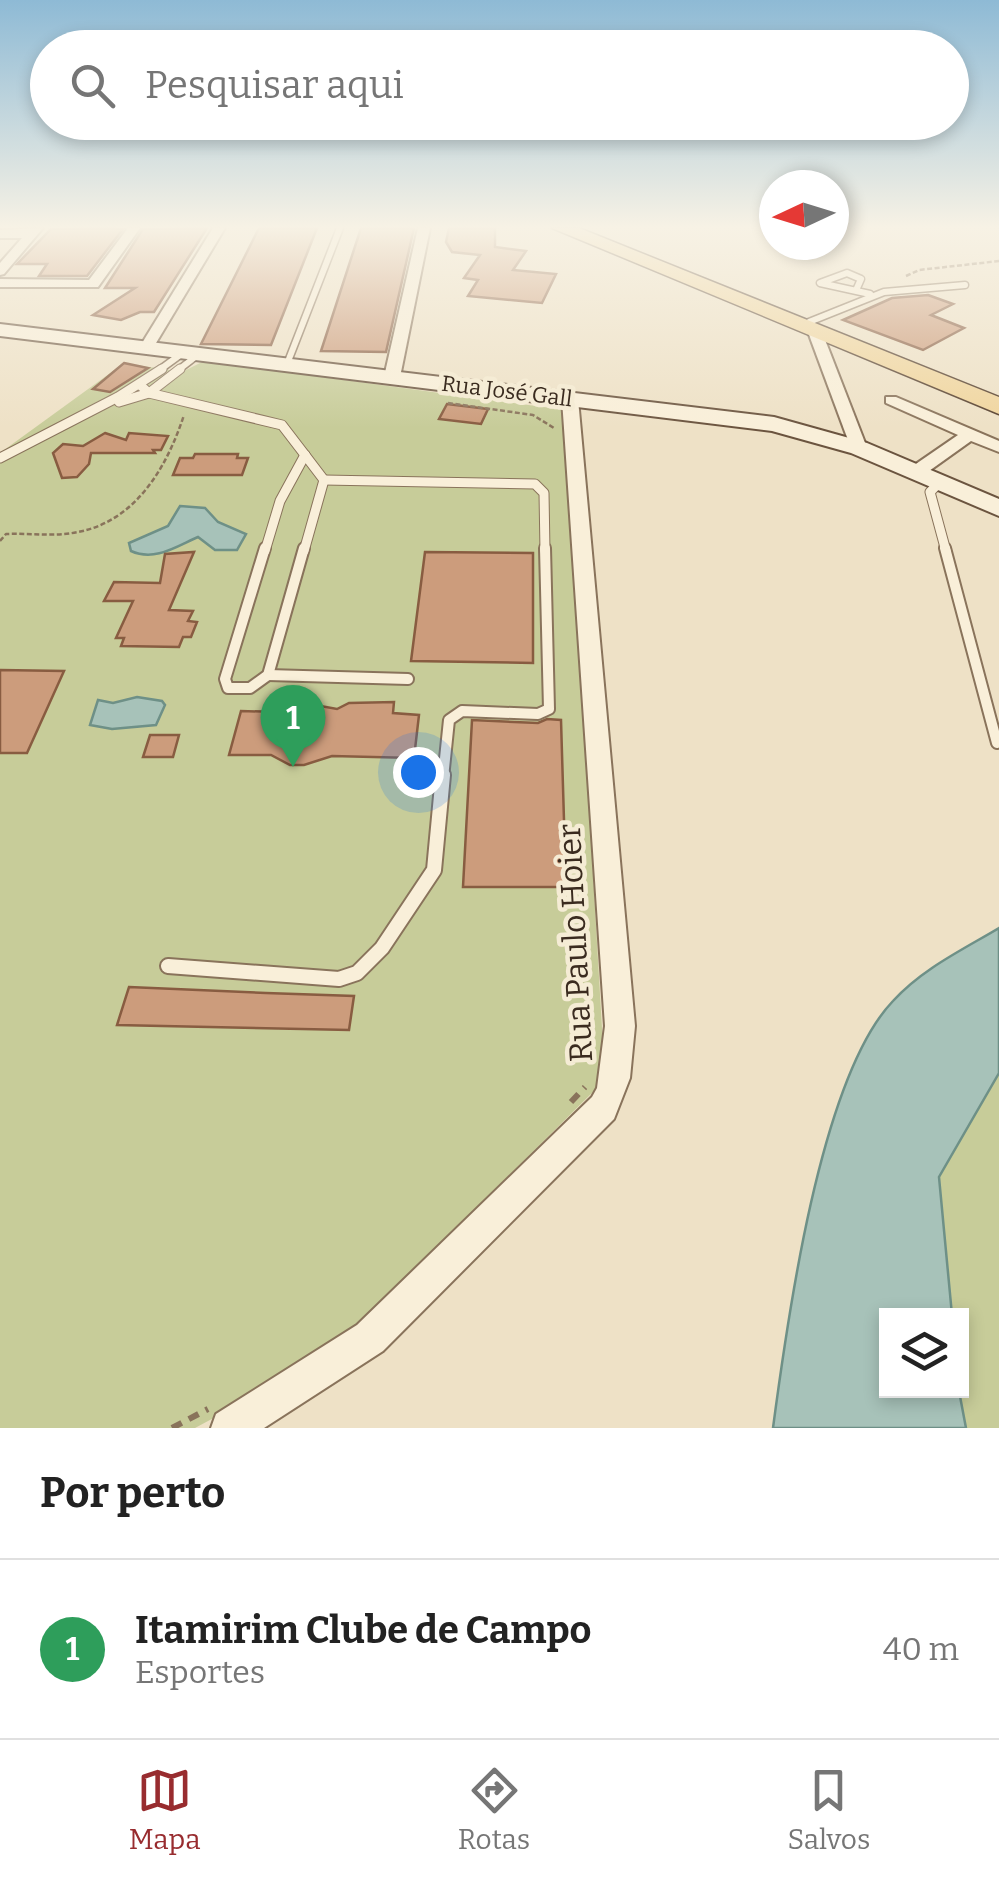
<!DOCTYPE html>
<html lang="pt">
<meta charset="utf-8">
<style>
body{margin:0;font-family:Bitter,serif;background:#f6f6f6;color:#222}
.controls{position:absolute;right:30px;bottom:30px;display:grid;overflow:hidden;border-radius:0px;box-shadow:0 5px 15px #0003}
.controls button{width:90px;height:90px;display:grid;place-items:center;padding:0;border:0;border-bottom:2px solid #e0e0e0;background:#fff;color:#222;font:50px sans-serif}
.compass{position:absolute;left:759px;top:170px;width:90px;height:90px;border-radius:50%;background:#fff;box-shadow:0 5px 15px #0003;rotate:266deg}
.you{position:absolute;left:418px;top:772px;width:35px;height:35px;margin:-25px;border:8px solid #fff;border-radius:50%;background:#1a73e8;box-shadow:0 0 0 15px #1a73e833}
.badge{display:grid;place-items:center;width:65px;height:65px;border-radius:50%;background:#982c2f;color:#fff;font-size:32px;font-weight:700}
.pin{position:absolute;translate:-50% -82px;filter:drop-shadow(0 2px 5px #0008)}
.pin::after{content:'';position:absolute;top:52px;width:35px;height:30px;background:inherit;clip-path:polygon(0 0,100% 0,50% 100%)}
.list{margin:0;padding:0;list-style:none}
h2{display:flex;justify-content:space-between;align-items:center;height:130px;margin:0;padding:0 40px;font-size:42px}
h2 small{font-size:32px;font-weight:400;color:#767676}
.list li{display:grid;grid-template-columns:65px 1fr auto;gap:30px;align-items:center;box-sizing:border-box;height:180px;padding:0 40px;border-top:2px solid #e0e0e0}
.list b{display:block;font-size:38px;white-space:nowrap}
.list p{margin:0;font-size:32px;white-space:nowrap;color:#767676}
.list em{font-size:32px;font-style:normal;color:#767676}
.icon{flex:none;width:55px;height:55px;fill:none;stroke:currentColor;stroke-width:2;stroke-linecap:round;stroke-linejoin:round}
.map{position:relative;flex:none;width:999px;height:1428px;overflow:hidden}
.search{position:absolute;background:#fff;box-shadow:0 5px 15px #0003;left:30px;right:30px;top:30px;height:110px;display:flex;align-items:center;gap:25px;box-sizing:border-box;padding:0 35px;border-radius:55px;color:#767676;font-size:38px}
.sheet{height:310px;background:#fff}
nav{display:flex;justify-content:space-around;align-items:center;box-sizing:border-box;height:140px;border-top:2px solid #e0e0e0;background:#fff;font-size:28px;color:#767676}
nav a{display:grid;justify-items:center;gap:5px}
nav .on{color:#982c2f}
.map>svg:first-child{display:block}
.green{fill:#c7cc99}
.water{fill:#a7c2b9;stroke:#6e9087;stroke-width:2.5}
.building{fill:#cc9c7c;stroke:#885c41;stroke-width:2.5}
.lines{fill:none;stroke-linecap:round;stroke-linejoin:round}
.lane-far3-casing{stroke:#89735b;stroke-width:9}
.lane-far2-casing{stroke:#89735b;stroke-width:11}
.lane-far1-casing{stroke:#89735b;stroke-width:14}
.lane-casing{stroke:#89735b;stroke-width:18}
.street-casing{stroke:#89735b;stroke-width:4}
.secondary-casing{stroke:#6b543f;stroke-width:4}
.primary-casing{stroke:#57412f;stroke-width:3}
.path-far1{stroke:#89735b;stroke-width:2.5;stroke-dasharray:5 2.5;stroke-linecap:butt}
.path{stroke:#89735b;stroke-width:6;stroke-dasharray:11 8;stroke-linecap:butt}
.lane-far3{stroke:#f9efd9;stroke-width:6}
.lane-far2{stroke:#f9efd9;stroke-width:9}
.lane-far1{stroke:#f9efd9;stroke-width:10}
.lane{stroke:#f9efd9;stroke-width:14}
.street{fill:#f9efd9;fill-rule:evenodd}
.secondary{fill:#f9efd9;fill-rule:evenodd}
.primary{fill:#f0d59e;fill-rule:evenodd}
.labels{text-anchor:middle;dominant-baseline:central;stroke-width:9;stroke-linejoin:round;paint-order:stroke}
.far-street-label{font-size:22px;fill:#3a2b1f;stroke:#f5ecd5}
.near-street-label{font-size:32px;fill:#3a2b1f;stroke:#f5ecd5}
</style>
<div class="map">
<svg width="999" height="1428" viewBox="0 0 999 1428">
<rect width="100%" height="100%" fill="#eee1c6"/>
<g class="green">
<polygon points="204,361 566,410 605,1080 338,1345 275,1385 195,1428 0,1428 0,453 124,363 182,372"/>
<polygon points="999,1073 999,1428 966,1428 959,1391 962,1316 952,1315 939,1177"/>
</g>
<g class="water">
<path d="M 180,506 L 205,508 L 218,522 L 246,534 L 237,550 L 215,550 L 198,537 C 177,546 155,562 131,551 L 129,543 L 168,526 Z"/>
<polygon points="137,697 162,701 165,705 156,725 112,729 90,725 98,700 113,703"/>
<path d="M 999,928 L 999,1073 L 939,1177 L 952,1315 L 886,1316 L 886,1390 L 959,1391 L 966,1428 L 773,1428 C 787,1322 820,1077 893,1001 C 922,969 962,950 999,928 Z"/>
</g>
<g class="building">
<polygon points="110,228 123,229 87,276 39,276 47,264 17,264 51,229"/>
<polygon points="207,228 154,312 140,312 121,320 93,315 135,288 105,288 143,229"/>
<polygon points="259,228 317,228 271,345 201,344"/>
<polygon points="361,228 414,228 386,352 321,351"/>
<polygon points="449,228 495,228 495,247 526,251 513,270 556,274 542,303 468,296 478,280 464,278 480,255 452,252 446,242"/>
<polygon points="928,295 953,304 931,315 964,328 923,350 843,320 892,298"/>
<polygon points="124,363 148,368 110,392 93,389"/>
<polygon points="447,404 488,409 481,424 439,419"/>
<polygon points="105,433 126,440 129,433 168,436 161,450 153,450 155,453 91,453 89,464 77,477 62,478 53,453 63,444 83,446"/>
<polygon points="195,454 238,454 237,458 248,458 242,475 173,475 180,458 193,458"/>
<polygon points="194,552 169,610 193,611 188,621 197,622 191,637 183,637 179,647 121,646 124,638 116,638 133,601 104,601 114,582 160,583 165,554"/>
<polygon points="425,552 533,553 533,663 411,661"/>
<polygon points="0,670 64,671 27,753 0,753"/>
<polygon points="394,702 393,713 419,715 414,758 332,756 304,765 290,765 271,755 229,755 241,711 280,712 304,703 337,709 349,703"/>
<polygon points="547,719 561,720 566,887 463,887 472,720 538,723"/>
<polygon points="150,735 179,735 173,757 143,757"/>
<polygon points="129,987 266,993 354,996 349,1030 117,1025"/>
</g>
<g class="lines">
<g class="lane-far3-casing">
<g id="lane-far3">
<polyline points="857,288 861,279 847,273 820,283 870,294"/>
<polyline points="809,322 884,292 965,285"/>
<polyline points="287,364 340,228"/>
<polyline points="158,371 184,352"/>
<polyline points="177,371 199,354"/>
</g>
</g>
<g class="lane-far2-casing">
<g id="lane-far2">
<polyline points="140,385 149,393 282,425 305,455"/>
<polyline points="119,402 149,393 180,369"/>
<polyline points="0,458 118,397 162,369"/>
<polyline points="324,480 535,484 544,493 545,551"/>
<polyline points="940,482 930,492 946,551"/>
<polyline points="265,551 280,501 305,455"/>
<polyline points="304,551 324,480 305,455"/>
</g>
</g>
<g class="lane-far1-casing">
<g id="lane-far1">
<polyline points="265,548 225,679 228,688 250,688 268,675 304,548"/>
<polyline points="945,548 997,743"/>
<polyline points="268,675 408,679"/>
<polyline points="443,778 449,720 462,711 538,714 549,709 545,548"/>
</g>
</g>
<g class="lane-casing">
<polyline id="lane" points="168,966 339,979 357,973 382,948 434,870 443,775"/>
</g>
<g class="street-casing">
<g id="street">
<polygon points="43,228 4,274 0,275 0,263 22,238 0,238 0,230"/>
<polygon points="128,228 140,228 98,287 0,287 0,279 89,280"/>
<polygon points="213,228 225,228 153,348 141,351 139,348"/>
<polygon points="418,228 430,228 400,377 392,382 384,377"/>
<polygon points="815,328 822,332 867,448 865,452 859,453 851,448 808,332"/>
<polygon points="570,394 578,399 635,1026 630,1078 614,1119 383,1351 264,1428 211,1428 216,1414 357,1325 592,1097 597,1088 605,1026 562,399"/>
<polygon points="886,397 896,397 999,441 999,452 971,441 922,476 910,476 910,468 958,435 886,403"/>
</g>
</g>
<g class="secondary-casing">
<polygon id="secondary" points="0,324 774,417 867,443 999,499 999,516 851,453 772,431 0,336"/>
</g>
<g class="primary-casing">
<polygon id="primary" points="552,228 579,228 999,397 999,414"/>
</g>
<g class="path-far1">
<polyline points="906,276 919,270 999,261"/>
<polyline points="448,403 533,415 554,428"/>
<path d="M 0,541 L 6,534 C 30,533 54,537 78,532 C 136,521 167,467 184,415"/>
</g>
<g class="path">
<polyline points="571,1102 585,1087"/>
<polyline points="172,1428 208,1409"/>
</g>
<use href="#lane-far3" class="lane-far3"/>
<use href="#lane-far2" class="lane-far2"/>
<use href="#lane-far1" class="lane-far1"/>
<use href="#lane" class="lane"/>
<use href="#street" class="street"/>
<use href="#secondary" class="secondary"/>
<use href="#primary" class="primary"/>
</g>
<linearGradient id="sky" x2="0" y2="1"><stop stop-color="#8ebad5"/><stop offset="0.53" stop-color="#f7f2e5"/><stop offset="1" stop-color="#f7f2e5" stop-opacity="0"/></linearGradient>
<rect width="999" height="428" fill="url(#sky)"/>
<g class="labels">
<g class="far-street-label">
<text transform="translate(507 391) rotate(7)">Rua José Gall</text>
</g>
<g class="near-street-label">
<text transform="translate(575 943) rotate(-93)">Rua Paulo Hoier</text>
</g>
</g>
</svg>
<div class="controls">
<button><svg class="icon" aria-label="layers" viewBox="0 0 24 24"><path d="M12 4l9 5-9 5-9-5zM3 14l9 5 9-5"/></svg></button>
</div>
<svg class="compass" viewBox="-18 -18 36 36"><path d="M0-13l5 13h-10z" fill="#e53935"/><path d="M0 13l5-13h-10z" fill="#767676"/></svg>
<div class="you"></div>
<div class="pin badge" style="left:293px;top:767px;background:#2e9e5b">1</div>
<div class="search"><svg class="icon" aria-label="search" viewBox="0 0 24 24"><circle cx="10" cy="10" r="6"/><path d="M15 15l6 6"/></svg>Pesquisar aqui</div>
</div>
<section class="sheet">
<h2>Por perto<small></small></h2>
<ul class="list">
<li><span class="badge" style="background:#2e9e5b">1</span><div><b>Itamirim Clube de Campo</b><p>Esportes</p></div><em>40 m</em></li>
</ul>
</section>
<nav>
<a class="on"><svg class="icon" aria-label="map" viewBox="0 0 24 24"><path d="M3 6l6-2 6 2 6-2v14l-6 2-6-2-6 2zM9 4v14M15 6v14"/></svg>Mapa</a>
<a><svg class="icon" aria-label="directions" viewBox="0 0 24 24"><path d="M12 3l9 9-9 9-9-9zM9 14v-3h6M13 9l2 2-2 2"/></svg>Rotas</a>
<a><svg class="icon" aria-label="saved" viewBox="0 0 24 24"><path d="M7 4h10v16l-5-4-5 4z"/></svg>Salvos</a>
</nav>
